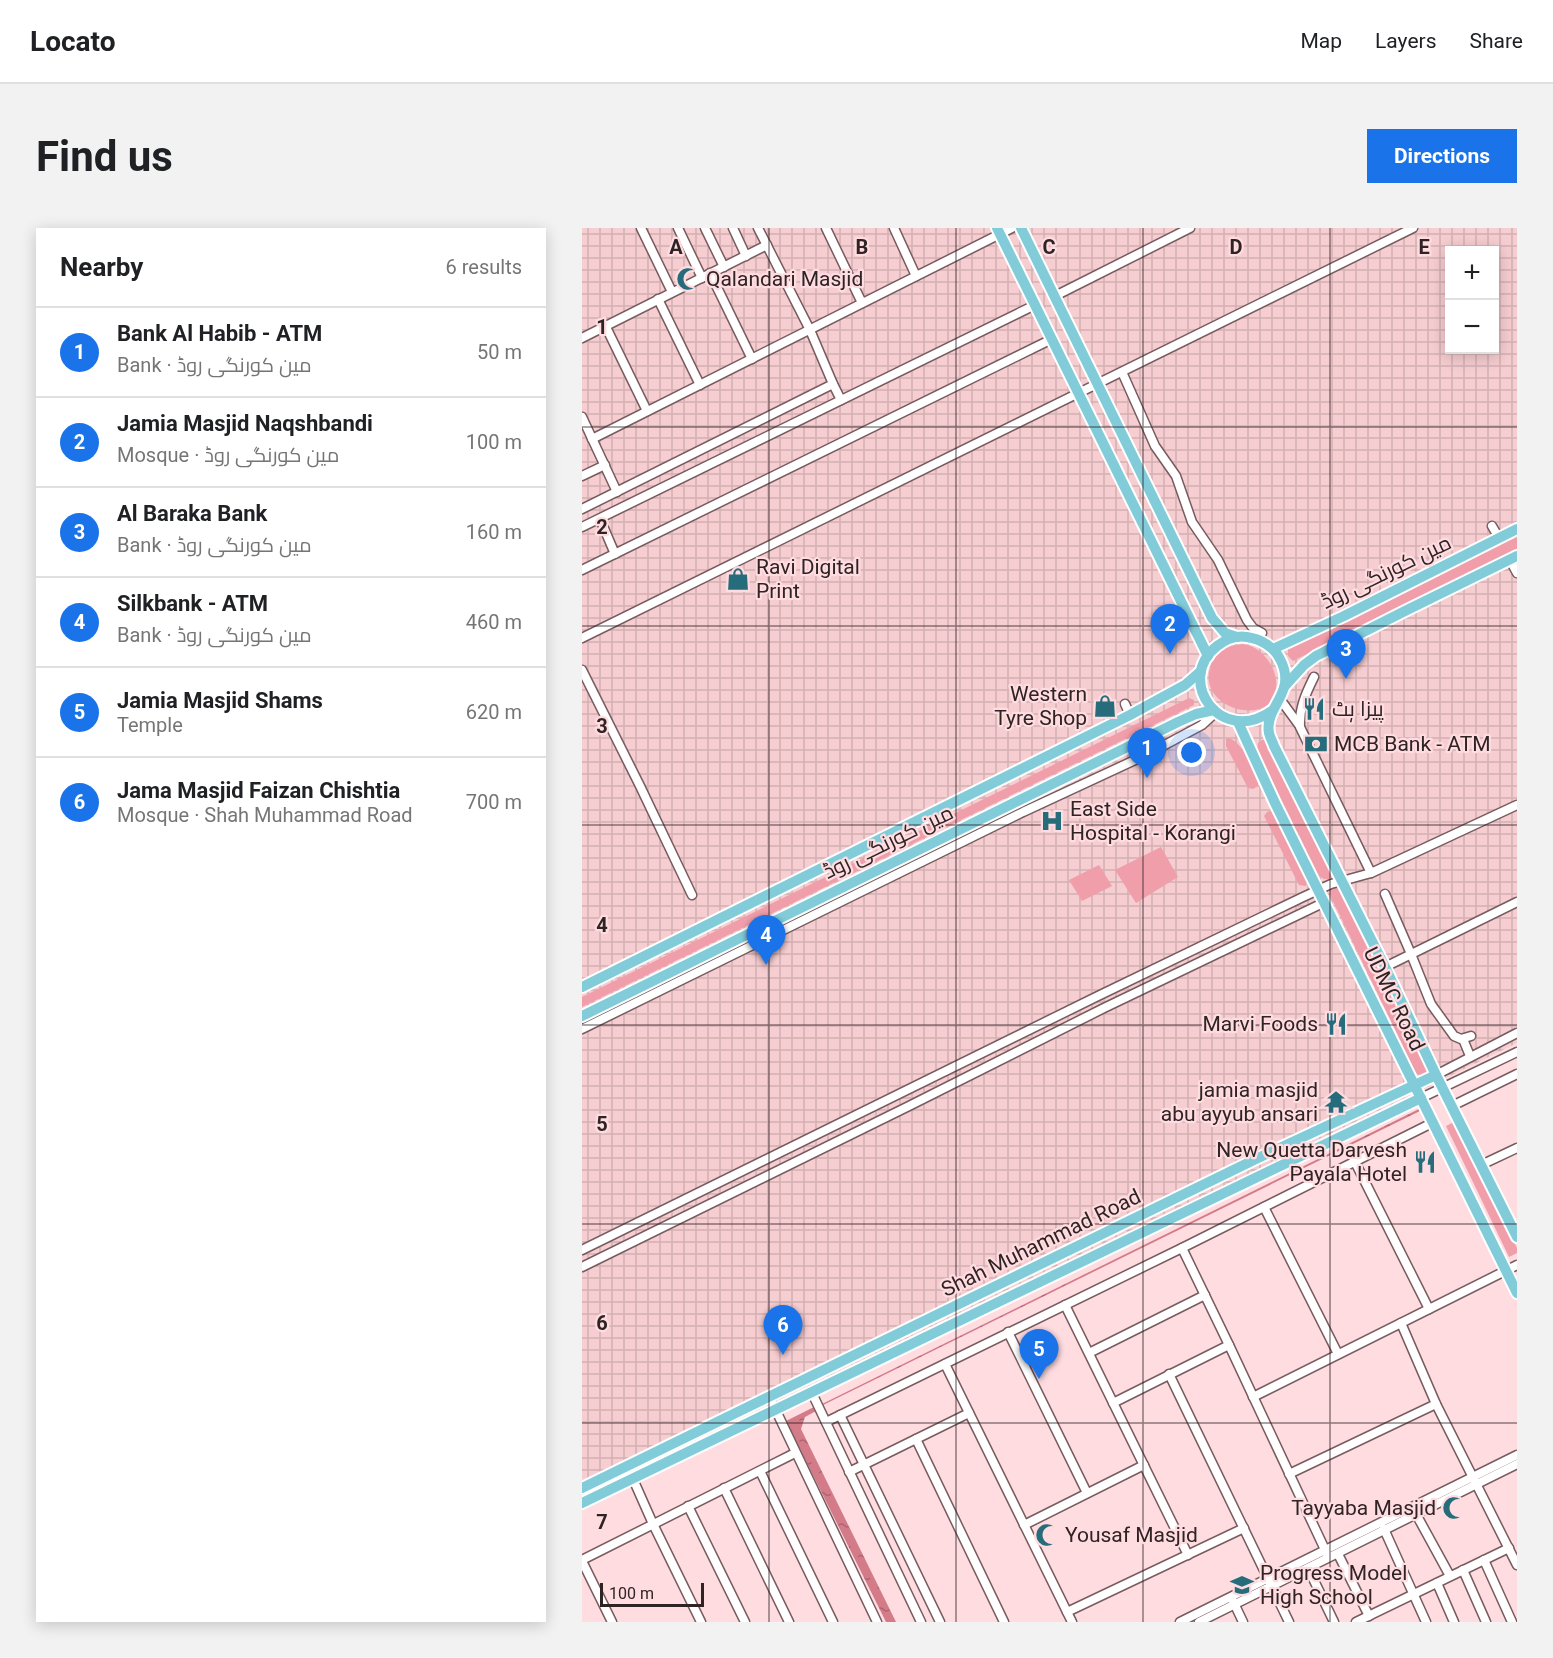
<!DOCTYPE html>
<meta charset="utf-8">
<style>
body{margin:0;font-family:Roboto,Cairo,sans-serif;background:#f2f2f2;color:#202124}
.controls{position:absolute;right:18px;top:18px;display:grid;overflow:hidden;border-radius:0px;box-shadow:0 3px 15px #0003}
.controls button{width:54px;height:54px;display:grid;place-items:center;padding:0;border:0;border-bottom:2px solid #e0e0e0;background:#fff;color:#202124;font:30px sans-serif}
.scale{position:absolute;left:18px;bottom:15px;width:104px;box-sizing:border-box;padding-left:6px;border:3px solid #2f2324;border-top:0;font-size:16px;line-height:21px;white-space:nowrap;color:#2f2324;-webkit-text-stroke:4px #fedce0;paint-order:stroke}
.you{position:absolute;left:610px;top:525px;width:21px;height:21px;margin:-15px;border:4px solid #fff;border-radius:50%;background:#1a73e8;box-shadow:0 0 0 9px #1a73e833}
.badge{display:grid;place-items:center;width:39px;height:39px;border-radius:50%;background:#1a73e8;color:#fff;font-size:20px;font-weight:700}
.pin{position:absolute;translate:-50% -50px;filter:drop-shadow(0 2px 3px #0008)}
.pin::after{content:'';position:absolute;top:32px;width:21px;height:18px;background:inherit;clip-path:polygon(0 0,100% 0,50% 100%)}
.list{margin:0;padding:0;list-style:none}
h2{display:flex;justify-content:space-between;align-items:center;height:78px;margin:0;padding:0 24px;font-size:26px}
h2 small{font-size:20px;font-weight:400;color:#757577}
.list li{display:grid;grid-template-columns:39px 1fr auto;gap:18px;align-items:center;box-sizing:border-box;height:90px;padding:0 24px;border-top:2px solid #e0e0e0}
.list b{display:block;font-size:22px;white-space:nowrap}
.list p{margin:0;font-size:20px;white-space:nowrap;color:#757577}
.list em{font-size:20px;font-style:normal;color:#757577}
.map{position:relative;flex:none;width:935px;height:1394px;overflow:hidden;border-radius:0px}
header{display:flex;align-items:center;gap:36px;box-sizing:border-box;height:84px;padding:0 30px;background:#fff;border-bottom:2px solid #e0e0e0}
header strong{font-size:28px}
nav{display:flex;gap:33px;margin-inline-start:auto;font-size:21px}
.intro{display:flex;align-items:center;justify-content:space-between;box-sizing:border-box;height:144px;padding:0 36px}
h1{margin:0;font-size:42px}
.button{padding:15px 27px;border-radius:0px;background:#1a73e8;color:#fff;font-size:21px;font-weight:700}
main{display:flex;gap:36px;padding:0 36px}
aside{flex:1;background:#fff;border-radius:0px;box-shadow:0 3px 15px #0003}
.map>svg:first-child{display:block}
.industrial{fill:url(#industrial-grid);fill-rule:evenodd}
.green{fill:#f09eaa}
.water{fill:url(#water-ripples)}
.lines{fill:none;stroke-linecap:round;stroke-linejoin:round}
.minor-casing{stroke:#775b5e;stroke-width:11}
.major-casing{stroke:#fff;stroke-width:14}
.minor{stroke:#fff;stroke-width:8}
.major{stroke:#82ccda;stroke-width:10}
.grid{fill:none;stroke:#2f2324;stroke-width:1.5;stroke-opacity:0.55}
.labels{text-anchor:middle;dominant-baseline:central;stroke-width:4.5;stroke-linejoin:round;paint-order:stroke}
.poi-label{font-size:21px;fill:#2f2324;stroke:#fedce0;text-anchor:start}
.street-label{font-size:21px;fill:#2f2324;stroke:#fedce0}
.grid-label{font-size:20px;text-anchor:middle;font-weight:bold;fill:#2f2324;stroke:#fedce0;stroke-width:4.5;stroke-linejoin:round;paint-order:stroke}
</style>
<header>
<strong>Locato</strong>
<nav><a>Map</a><a>Layers</a><a>Share</a></nav>
</header>
<div class="intro"><h1>Find us</h1><a class="button">Directions</a></div>
<main>
<aside>
<h2>Nearby<small>6 results</small></h2>
<ul class="list">
<li><span class="badge">1</span><div><b>Bank Al Habib - ATM</b><p>Bank · مین کورنگی روڈ</p></div><em>50 m</em></li>
<li><span class="badge">2</span><div><b>Jamia Masjid Naqshbandi</b><p>Mosque · مین کورنگی روڈ</p></div><em>100 m</em></li>
<li><span class="badge">3</span><div><b>Al Baraka Bank</b><p>Bank · مین کورنگی روڈ</p></div><em>160 m</em></li>
<li><span class="badge">4</span><div><b>Silkbank - ATM</b><p>Bank · مین کورنگی روڈ</p></div><em>460 m</em></li>
<li><span class="badge">5</span><div><b>Jamia Masjid Shams</b><p>Temple</p></div><em>620 m</em></li>
<li><span class="badge">6</span><div><b>Jama Masjid Faizan Chishtia</b><p>Mosque · Shah Muhammad Road</p></div><em>700 m</em></li>
</ul>
</aside>
<div class="map">
<svg width="935" height="1394" viewBox="0 0 935 1394">
<defs>
<pattern id="industrial-grid" width="8" height="8" patternUnits="userSpaceOnUse" patternTransform="scale(1.5)"><rect width="8" height="8" fill="#f6cdd1"/><path d="M0 4h8M4 0v8" fill="none" stroke="#d3b0b3"/></pattern>
<pattern id="water-ripples" width="26" height="14" patternUnits="userSpaceOnUse" patternTransform="scale(1.5)"><rect width="26" height="14" fill="#d47b89"/><path d="M2 4q2-2 4 0t4 0M15 11q2-2 4 0t4 0" fill="none" stroke="#ac6470"/></pattern>
</defs>
<rect width="100%" height="100%" fill="#fedce0"/>
<path class="industrial" d="M 0,0 L 935,0 L 935,815 L 0,1276 ZM 867,22 L 912,22 L 912,122 L 867,122 Z"/>
<g class="green">
<polygon points="935,308 935,321 887,344 711,433 706,428 706,421"/>
<path d="M 661,416 C 685,419 704,453 689,473 C 685,479 679,481 673,482 C 643,486 613,459 633,430 C 636,425 642,420 647,418 C 651,417 657,417 661,416 Z"/>
<polygon points="607,470 612,472 612,477 0,779 0,769"/>
<path d="M 647,510 C 663,516 669,540 676,555 L 676,558 L 671,561 L 666,560 L 644,518 L 644,511 Z"/>
<polygon points="680,512 685,512 751,645 747,651 742,651 737,648 675,522 676,515"/>
<polygon points="688,583 692,584 726,652 724,658 717,657 682,588 685,584"/>
<polygon points="579,619 596,649 554,675 533,642"/>
<polygon points="517,637 530,658 500,673 487,652"/>
<polygon points="755,658 758,660 848,840 844,847 839,847 834,845 748,667 748,662"/>
<polygon points="874,893 935,1020 935,1025 927,1029 864,898"/>
</g>
<g class="water">
<polygon points="837,881 838,883 239,1178 238,1177"/>
<polygon points="232,1179 234,1183 223,1189 219,1201 314,1394 304,1394 204,1193"/>
</g>
<g class="lines">
<g class="minor-casing">
<g id="minor">
<polyline points="59,0 90,64"/>
<polyline points="96,0 120,50"/>
<polyline points="123,0 142,39"/>
<polyline points="151,0 164,28"/>
<polyline points="176,0 228,102 251,156"/>
<polyline points="244,0 280,75"/>
<polyline points="312,0 334,48"/>
<polyline points="128,45 170,131"/>
<polyline points="473,68 608,0"/>
<polyline points="76,71 118,157"/>
<polyline points="23,97 65,183"/>
<polyline points="0,110 185,17"/>
<polyline points="540,144 573,218 594,248 610,294 636,332 665,392 671,400 680,405"/>
<polyline points="0,189 35,264"/>
<polyline points="10,211 430,0"/>
<polyline points="0,248 23,237"/>
<polyline points="0,281 251,156 259,172"/>
<polyline points="18,291 33,326"/>
<polyline points="910,298 917,310"/>
<polyline points="0,299 453,77"/>
<polyline points="928,332 935,345"/>
<polyline points="0,342 470,111"/>
<polyline points="0,410 831,0"/>
<polyline points="0,442 58,558 110,667"/>
<path d="M 732,449 C 724,465 717,480 718,499 L 789,645"/>
<polyline points="698,471 717,497"/>
<polyline points="543,476 548,487"/>
<polyline points="803,666 829,726 849,776 872,808 879,811 889,808"/>
<polyline points="803,739 935,674"/>
<polyline points="0,801 441,584 566,526 620,497 634,484"/>
<polyline points="881,811 888,828"/>
<polyline points="854,847 935,805"/>
<polyline points="839,870 935,824"/>
<polyline points="870,878 935,846"/>
<polyline points="772,932 847,1081"/>
<polyline points="899,937 935,920"/>
<polyline points="682,979 756,1126"/>
<polyline points="600,1020 647,1117 745,1326"/>
<polyline points="0,1022 516,768 719,670 749,656 789,645 935,577"/>
<polyline points="0,1039 327,878 522,780 743,674"/>
<polyline points="483,1077 606,1327"/>
<polyline points="819,1095 854,1176 935,1337"/>
<polyline points="426,1104 505,1265"/>
<polyline points="507,1125 623,1067"/>
<polyline points="363,1136 490,1394"/>
<polyline points="587,1146 707,1394"/>
<polyline points="230,1165 339,1394"/>
<polyline points="671,1169 935,1037"/>
<polyline points="188,1170 295,1394"/>
<polyline points="531,1175 647,1117"/>
<polyline points="258,1187 358,1394"/>
<polyline points="244,1194 600,1020 850,895"/>
<polyline points="334,1211 422,1394"/>
<polyline points="178,1243 251,1394"/>
<polyline points="267,1244 387,1185"/>
<polyline points="707,1246 854,1176"/>
<polyline points="51,1251 71,1296 119,1394"/>
<polyline points="142,1260 207,1394"/>
<polyline points="106,1278 163,1394"/>
<polyline points="834,1286 868,1348"/>
<polyline points="442,1297 562,1237"/>
<polyline points="802,1301 844,1394"/>
<polyline points="756,1326 787,1388"/>
<polyline points="0,1332 213,1225"/>
<polyline points="902,1332 930,1394"/>
<polyline points="0,1333 30,1394"/>
<polyline points="726,1340 752,1394"/>
<polyline points="881,1342 904,1394"/>
<polyline points="855,1355 872,1394"/>
<polyline points="651,1373 661,1394"/>
<polyline points="485,1384 662,1300"/>
<polyline points="598,1394 935,1227"/>
<polyline points="617,1394 935,1236"/>
<polyline points="774,1394 927,1320"/>
</g>
</g>
<g class="major-casing">
<g id="major">
<polyline points="415,0 626,428"/>
<polyline points="439,0 630,390 643,405 655,409"/>
<polyline points="691,421 762,388 935,301"/>
<polyline points="703,458 722,437 734,428 823,383 935,328"/>
<path d="M 691,482 C 639,520 592,452 635,418 C 644,411 654,407 665,409 C 679,411 692,419 698,431 C 716,465 682,478 687,505 C 688,510 691,514 692,518 L 803,739 L 854,847 L 935,1009"/>
<polyline points="656,494 693,575 935,1065"/>
<polyline points="0,759 548,487 603,457 619,443"/>
<polyline points="0,788 596,494 614,486 632,482"/>
<polyline points="0,1260 676,930 854,847"/>
<polyline points="0,1275 839,870"/>
</g>
</g>
<use href="#minor" class="minor"/>
<use href="#major" class="major"/>
</g>
<path class="grid" d="M 187,0 L 187,1394M 374,0 L 374,1394M 561,0 L 561,1394M 748,0 L 748,1394M 0,199 L 935,199M 0,398 L 935,398M 0,597 L 935,597M 0,797 L 935,797M 0,996 L 935,996M 0,1195 L 935,1195"/>
<defs>
<g id="mosque-bare" transform="scale(1.8)"><path d="M3.5-4.9A6 6 0 1 0 3.5 4.9A5 5 0 1 1 3.5-4.9Z" fill="#266c7b" stroke="#fedce0" stroke-width="2.5" paint-order="stroke"/></g>
<g id="shop-bare" transform="scale(1.8)"><path d="M-5-2.5h2.3a2.7 3.5 0 0 1 5.4 0H5L5.5 6h-11ZM-1.5-2.5h3a1.5 2.3 0 0 0-3 0Z" fill="#266c7b" stroke="#fedce0" stroke-width="2.5" paint-order="stroke"/></g>
<g id="restaurant-bare" transform="scale(1.8)"><path d="M-5-6h1v4h1v-4h1v4h1v-4h1v5L-1.5 .5V6h-2V.5L-5-1ZM5-6V6H3V1.5H1.5Q1.5-4 5-6Z" fill="#266c7b" stroke="#fedce0" stroke-width="2.5" paint-order="stroke"/></g>
<g id="bank-bare" transform="scale(1.8)"><path d="M-6-4H6V4H-6ZM0-2.3a2.3 2.3 0 1 0 0 4.6a2.3 2.3 0 1 0 0-4.6Z" fill="#266c7b" stroke="#fedce0" stroke-width="2.5" paint-order="stroke"/></g>
<g id="hospital-bare" transform="scale(1.8)"><path d="M-5-5h3v3.5h4V-5h3V5h-3V1.5h-4V5h-3Z" fill="#266c7b" stroke="#fedce0" stroke-width="2.5" paint-order="stroke"/></g>
<g id="temple-bare" transform="scale(1.8)"><path d="M0-6L5-2H3V0L6.5 2.5H4V6H1.5V3h-3V6H-4V2.5H-6.5L-3 0V-2H-5Z" fill="#266c7b" stroke="#fedce0" stroke-width="2.5" paint-order="stroke"/></g>
<g id="school-bare" transform="scale(1.8)"><path d="M0-5L7-2L0 1L-7-2ZM-4 1L0 2.5L4 1V4Q0 6-4 4Z" fill="#266c7b" stroke="#fedce0" stroke-width="2.5" paint-order="stroke"/></g>
</defs>
<g fill-rule="evenodd">
<use href="#mosque-bare" x="106" y="51"/>
<use href="#shop-bare" x="156" y="351"/>
<use href="#shop-bare" x="523" y="478"/>
<use href="#restaurant-bare" x="732" y="481"/>
<use href="#bank-bare" x="734" y="516"/>
<use href="#hospital-bare" x="470" y="593"/>
<use href="#restaurant-bare" x="754" y="796"/>
<use href="#temple-bare" x="754" y="874"/>
<use href="#restaurant-bare" x="843" y="934"/>
<use href="#mosque-bare" x="872" y="1280"/>
<use href="#mosque-bare" x="465" y="1307"/>
<use href="#school-bare" x="660" y="1357"/>
</g>
<g class="labels">
<g class="poi-label">
<text x="124" y="51">Qalandari Masjid</text>
<text x="174" y="339">Ravi Digital<tspan x="174" dy="24">Print</tspan></text>
<text x="505" y="466" text-anchor="end">Western<tspan x="505" dy="24">Tyre Shop</tspan></text>
<text x="750" y="481">پیزا ہٹ</text>
<text x="752" y="516">MCB Bank - ATM</text>
<text x="488" y="581">East Side<tspan x="488" dy="24">Hospital - Korangi</tspan></text>
<text x="736" y="796" text-anchor="end">Marvi Foods</text>
<text x="736" y="862" text-anchor="end">jamia masjid<tspan x="736" dy="24">abu ayyub ansari</tspan></text>
<text x="825" y="922" text-anchor="end">New Quetta Darvesh<tspan x="825" dy="24">Payala Hotel</tspan></text>
<text x="854" y="1280" text-anchor="end">Tayyaba Masjid</text>
<text x="483" y="1307">Yousaf Masjid</text>
<text x="678" y="1345">Progress Model<tspan x="678" dy="24">High School</tspan></text>
</g>
<g class="street-label">
<text transform="translate(804 344) rotate(-26)">مین کورنگی روڈ</text>
<text transform="translate(306 614) rotate(-26)">مین کورنگی روڈ</text>
<text transform="translate(812 771) rotate(64)">UDMC Road</text>
<text transform="translate(459 1015) rotate(-26)">Shah Muhammad Road</text>
</g>
</g>
<g class="grid-label">
<text x="94" y="26">A</text>
<text x="280" y="26">B</text>
<text x="467" y="26">C</text>
<text x="654" y="26">D</text>
<text x="842" y="26">E</text>
<text x="20" y="106">1</text>
<text x="20" y="306">2</text>
<text x="20" y="505">3</text>
<text x="20" y="704">4</text>
<text x="20" y="903">5</text>
<text x="20" y="1102">6</text>
<text x="20" y="1301">7</text>
</g>
</svg>
<div class="controls">
<button>+</button>
<button>−</button>
</div>
<div class="scale">100 m</div>
<div class="you"></div>
<div class="pin badge" style="left:565px;top:550px">1</div>
<div class="pin badge" style="left:588px;top:426px">2</div>
<div class="pin badge" style="left:764px;top:451px">3</div>
<div class="pin badge" style="left:184px;top:737px">4</div>
<div class="pin badge" style="left:457px;top:1151px">5</div>
<div class="pin badge" style="left:201px;top:1127px">6</div>
</div>
</main>
